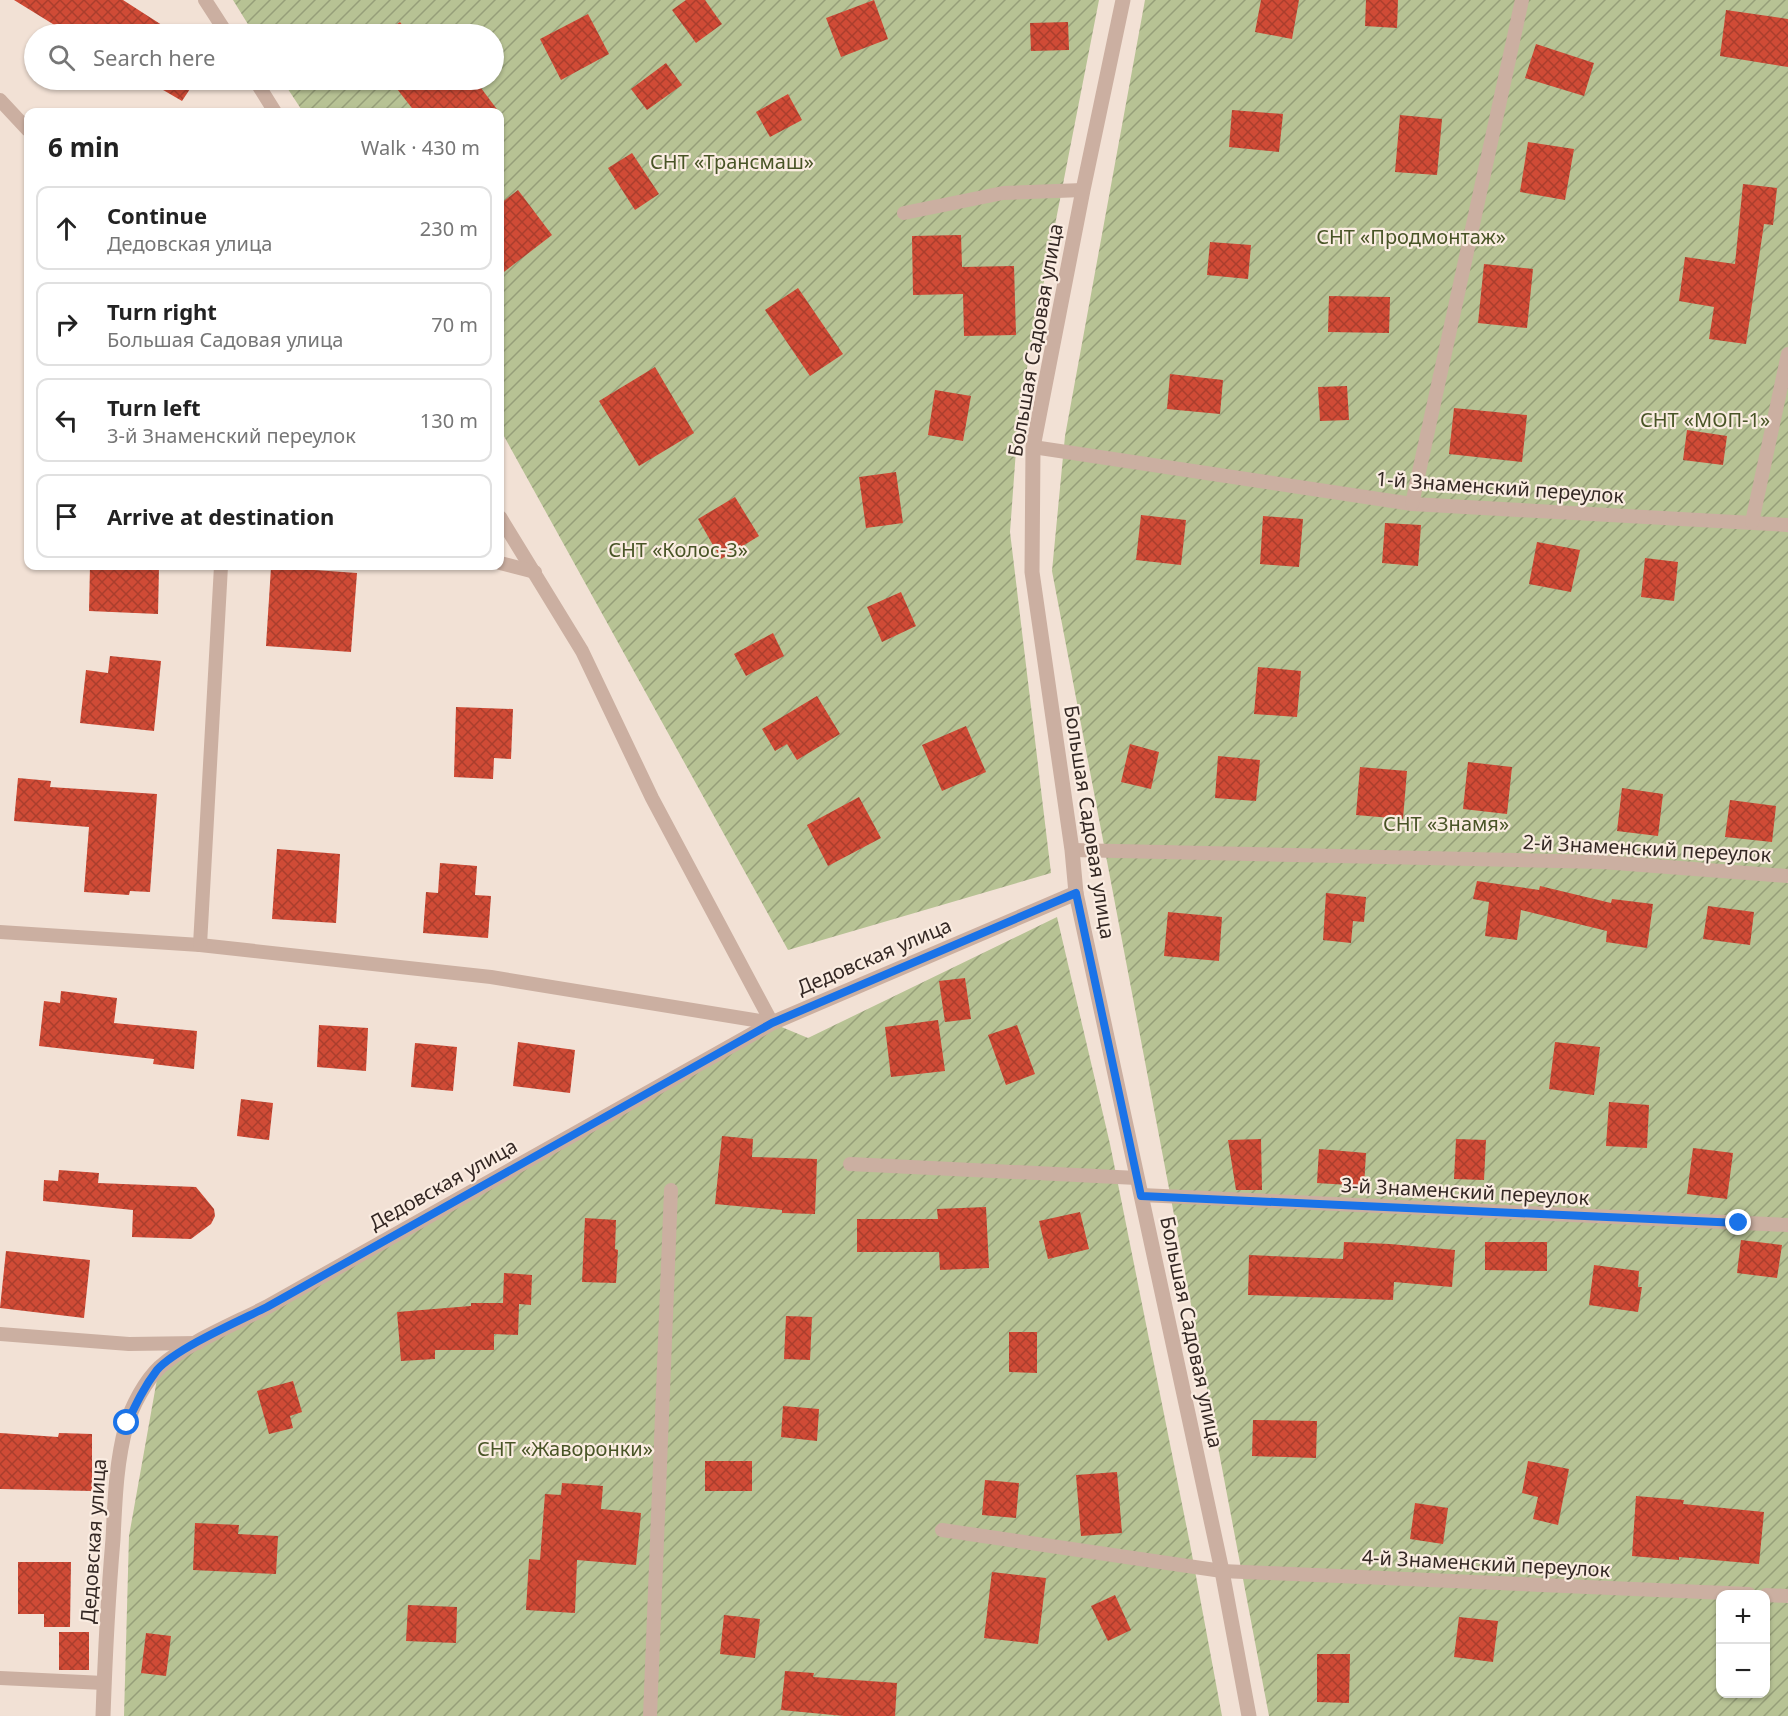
<!DOCTYPE html>
<meta charset="utf-8">
<style>
body{margin:0;font-family:"Noto Sans",sans-serif;background:#f6f6f6;color:#222}
.controls{position:absolute;right:18px;bottom:18px;display:grid;overflow:hidden;border-radius:12px;box-shadow:0 2px 4px #0004}
.controls button{width:54px;height:54px;display:grid;place-items:center;padding:0;border:0;border-bottom:2px solid #e0e0e0;background:#fff;color:#222;font:30px sans-serif}
.stop{position:absolute;width:18px;height:18px;margin:-14px;border:4px solid #1a73e8;border-radius:50%;background:#fff}
.stop.end{background:#1a73e8;border-color:#fff;box-shadow:0 2px 6px #0008}
.list{margin:0;padding:0;list-style:none}
h2{display:flex;justify-content:space-between;align-items:center;height:78px;margin:0;padding:0 24px;font-size:26px}
h2 small{font-size:20px;font-weight:400;color:#767676}
.list li{display:grid;grid-template-columns:39px 1fr auto;gap:18px;align-items:center;box-sizing:border-box;height:84px;margin:0 12px 12px;padding:0 12px;border:2px solid #e0e0e0;border-radius:12px}
.list b{display:block;font-size:22px;white-space:nowrap}
.list p{margin:0;font-size:20px;white-space:nowrap;color:#767676}
.list em{font-size:20px;font-style:normal;color:#767676}
.icon{flex:none;width:33px;height:33px;fill:none;stroke:currentColor;stroke-width:2;stroke-linecap:round;stroke-linejoin:round}
.map{position:relative;flex:none;width:1788px;height:1716px;overflow:hidden}
.search{position:absolute;background:#fff;box-shadow:0 2px 4px #0004;left:24px;top:24px;width:480px;height:66px;display:flex;align-items:center;gap:15px;box-sizing:border-box;padding:0 21px;border-radius:33px;color:#767676;font-size:22px}
.panel{position:absolute;background:#fff;box-shadow:0 2px 4px #0004;left:24px;top:108px;width:480px;height:462px;border-radius:12px}
.map>svg:first-child{display:block}
.garden{fill:url(#garden-furrows);fill-rule:evenodd}
.building{fill:url(#building-cross-hatch)}
.lines{fill:none;stroke-linecap:round;stroke-linejoin:round}
.service{stroke:#cbafa1;stroke-width:14}
.minor{stroke:#cbafa1;stroke-width:15}
.tertiary{stroke:#cbafa1;stroke-width:15}
.route{stroke:#1a73e8;stroke-width:8}
.labels{text-anchor:middle;dominant-baseline:central;stroke-width:4.5;stroke-linejoin:round;paint-order:stroke}
.park-label{font-size:20px;fill:#485426;stroke:#faece1}
.street-label{font-size:20px;fill:#342824;stroke:#faece1}
</style>
<div class="map">
<svg width="1788" height="1716" viewBox="0 0 1788 1716">
<defs>
<pattern id="garden-furrows" width="10" height="10" patternUnits="userSpaceOnUse" patternTransform="scale(1.5)"><rect width="10" height="10" fill="#b7c294"/><path d="M-1 1l2-2M0 10L10 0M9 11l2-2" fill="none" stroke="#969e79"/></pattern>
<pattern id="building-cross-hatch" width="8" height="8" patternUnits="userSpaceOnUse" patternTransform="scale(1.5)"><rect width="8" height="8" fill="#d04b36"/><path d="M0 0l8 8M0 8l8-8" fill="none" stroke="#aa3e2d"/></pattern>
</defs>
<rect width="100%" height="100%" fill="#f2e1d5"/>
<g class="garden">
<polygon points="233,0 1099,0 1019,409 1010,532 1051,873 788,950 500,429 500,112 303,112 282,80 494,80 494,34 254,34"/>
<path d="M 1145,0 L 1788,0 L 1788,1716 L 1269,1716 L 1052,571 L 1065,436 ZM 1720,1594 L 1766,1594 L 1766,1694 L 1720,1694 Z"/>
<polygon points="1057,917 1110,1144 1190,1544 1222,1716 124,1716 129,1536 159,1368 772,1023 808,1038"/>
</g>
<g class="building">
<polygon points="14,0 123,0 165,27 166,24 183,34 69,34"/>
<polygon points="686,0 705,0 722,24 696,43 672,10"/>
<polygon points="874,0 888,39 841,57 826,18"/>
<polygon points="1261,0 1299,0 1292,39 1255,32"/>
<polygon points="1366,0 1398,0 1397,28 1365,26"/>
<polygon points="1726,10 1788,19 1788,67 1720,56"/>
<polygon points="588,14 609,54 561,80 540,39"/>
<polygon points="400,22 409,34 383,34"/>
<polygon points="1068,22 1069,50 1031,51 1030,23"/>
<polygon points="1536,44 1594,63 1584,96 1525,78"/>
<polygon points="666,63 682,85 647,110 631,89"/>
<polygon points="146,80 196,80 182,101"/>
<polygon points="390,80 475,80 499,112 415,112"/>
<polygon points="788,94 802,120 770,137 756,112"/>
<polygon points="1232,110 1283,114 1279,152 1229,147"/>
<polygon points="1400,115 1442,119 1437,175 1395,172"/>
<polygon points="1528,142 1574,149 1565,200 1520,192"/>
<polygon points="632,153 659,194 635,210 608,168"/>
<polygon points="1743,184 1777,188 1773,225 1764,224 1746,344 1709,339 1714,307 1679,301 1685,257 1735,264"/>
<polygon points="518,190 552,235 500,275 500,204"/>
<polygon points="961,235 962,267 1014,266 1016,335 964,336 963,294 913,295 912,236"/>
<polygon points="1210,242 1251,245 1248,279 1207,275"/>
<polygon points="1484,264 1533,269 1527,328 1478,323"/>
<polygon points="798,288 843,354 810,376 765,310"/>
<polygon points="1329,296 1390,297 1389,333 1328,332"/>
<polygon points="655,367 694,433 639,466 599,401"/>
<polygon points="1170,374 1223,380 1220,414 1167,409"/>
<polygon points="1347,386 1349,420 1320,421 1318,387"/>
<polygon points="935,390 971,396 963,441 928,435"/>
<polygon points="1454,408 1527,415 1522,462 1449,454"/>
<polygon points="1687,430 1727,436 1723,465 1683,460"/>
<polygon points="896,472 903,523 866,528 859,477"/>
<polygon points="735,497 759,536 721,559 698,519"/>
<polygon points="1141,515 1186,520 1181,565 1136,560"/>
<polygon points="1263,516 1303,519 1299,567 1260,564"/>
<polygon points="1385,523 1421,525 1418,566 1382,563"/>
<polygon points="1537,542 1580,550 1571,592 1529,584"/>
<polygon points="1645,558 1678,562 1674,601 1641,597"/>
<polygon points="90,566 159,566 158,614 89,611"/>
<polygon points="271,567 357,573 351,652 266,646"/>
<polygon points="901,592 916,626 882,642 867,607"/>
<polygon points="773,633 784,656 746,676 734,654"/>
<polygon points="110,656 161,661 154,731 80,723 86,670 108,673"/>
<polygon points="1258,667 1301,671 1297,717 1254,714"/>
<polygon points="817,696 840,734 797,760 787,744 775,751 762,729"/>
<polygon points="456,707 513,709 511,759 494,758 493,779 454,777"/>
<polygon points="966,726 986,772 942,791 922,745"/>
<polygon points="1130,744 1159,752 1151,789 1121,782"/>
<polygon points="1218,756 1260,760 1256,801 1215,798"/>
<polygon points="1468,762 1512,767 1507,814 1463,809"/>
<polygon points="1360,767 1407,771 1403,819 1356,815"/>
<polygon points="18,778 51,781 50,787 157,794 150,892 130,891 129,895 84,892 89,827 14,821"/>
<polygon points="1622,788 1663,794 1658,836 1617,831"/>
<polygon points="859,797 881,838 828,866 807,825"/>
<polygon points="1730,800 1776,806 1772,842 1725,837"/>
<polygon points="277,849 340,854 336,923 272,919"/>
<polygon points="440,863 477,866 475,895 491,896 488,938 423,933 426,892 438,893"/>
<polygon points="1477,881 1539,890 1540,886 1611,903 1612,899 1653,904 1647,948 1606,942 1607,931 1521,910 1517,940 1485,936 1489,902 1473,899"/>
<polygon points="1326,893 1366,897 1364,922 1353,921 1351,943 1323,940"/>
<polygon points="1708,906 1754,912 1750,945 1703,939"/>
<polygon points="1168,912 1222,917 1219,961 1164,956"/>
<polygon points="965,978 971,1019 945,1022 939,981"/>
<polygon points="61,991 117,998 114,1023 197,1031 194,1069 153,1064 154,1059 39,1046 44,1001 60,1003"/>
<polygon points="938,1020 945,1071 891,1077 885,1027"/>
<polygon points="319,1025 368,1028 366,1071 317,1067"/>
<polygon points="1017,1025 1035,1074 1006,1085 988,1035"/>
<polygon points="518,1042 575,1050 570,1093 513,1086"/>
<polygon points="1555,1042 1600,1047 1594,1095 1549,1089"/>
<polygon points="415,1043 457,1047 453,1091 411,1087"/>
<polygon points="241,1099 273,1103 269,1140 237,1136"/>
<polygon points="1609,1102 1649,1105 1647,1148 1606,1146"/>
<polygon points="722,1136 753,1139 752,1157 817,1159 815,1214 782,1213 782,1210 715,1204"/>
<polygon points="1261,1139 1262,1190 1236,1190 1228,1140"/>
<polygon points="1456,1139 1486,1140 1484,1180 1454,1179"/>
<polygon points="1693,1148 1733,1153 1727,1199 1687,1194"/>
<polygon points="1319,1149 1366,1153 1364,1186 1317,1183"/>
<polygon points="59,1170 99,1173 98,1183 196,1187 214,1209 215,1216 211,1224 191,1239 132,1237 133,1210 43,1201 44,1180 58,1181"/>
<polygon points="986,1207 989,1268 940,1270 939,1252 857,1252 857,1219 938,1219 937,1209"/>
<polygon points="1080,1212 1089,1249 1048,1259 1039,1221"/>
<polygon points="585,1218 616,1220 615,1249 618,1250 616,1283 582,1282"/>
<polygon points="1741,1240 1782,1245 1777,1278 1737,1273"/>
<polygon points="1344,1242 1390,1244 1455,1250 1452,1287 1394,1282 1393,1300 1248,1295 1249,1255 1343,1259"/>
<polygon points="1485,1242 1547,1242 1547,1271 1485,1270"/>
<polygon points="6,1251 90,1260 84,1318 0,1308"/>
<polygon points="1594,1265 1639,1271 1638,1287 1642,1287 1638,1312 1589,1305"/>
<polygon points="504,1273 532,1275 531,1305 519,1304 518,1335 494,1334 494,1350 435,1350 435,1359 401,1361 397,1312 471,1306 471,1303 506,1303 503,1303"/>
<polygon points="786,1316 812,1317 810,1360 784,1359"/>
<polygon points="1009,1332 1037,1332 1037,1373 1009,1372"/>
<polygon points="293,1381 302,1412 290,1416 293,1428 269,1434 257,1391"/>
<polygon points="783,1406 819,1409 817,1441 781,1437"/>
<polygon points="1253,1420 1317,1421 1316,1458 1252,1456"/>
<polygon points="0,1433 58,1437 59,1433 92,1434 92,1491 0,1489"/>
<rect x="705" y="1461" width="47" height="30"/>
<polygon points="1528,1461 1569,1469 1558,1525 1533,1519 1538,1497 1522,1493"/>
<polygon points="1117,1472 1122,1533 1081,1536 1076,1475"/>
<polygon points="985,1480 1019,1483 1016,1518 982,1515"/>
<polygon points="562,1483 603,1486 601,1509 641,1513 636,1565 577,1560 575,1613 526,1610 529,1559 540,1560 545,1494 561,1495"/>
<polygon points="1636,1496 1684,1500 1683,1504 1764,1512 1759,1564 1679,1557 1679,1560 1632,1556"/>
<polygon points="1415,1503 1448,1508 1443,1544 1410,1539"/>
<polygon points="195,1523 239,1525 238,1534 278,1536 276,1574 193,1570"/>
<polygon points="18,1562 71,1562 70,1627 44,1627 44,1614 18,1614"/>
<polygon points="992,1572 1046,1578 1038,1644 984,1638"/>
<polygon points="1115,1595 1131,1630 1108,1641 1091,1606"/>
<polygon points="408,1605 457,1607 456,1643 406,1641"/>
<polygon points="724,1615 760,1619 755,1658 720,1654"/>
<polygon points="1459,1617 1498,1621 1493,1662 1454,1657"/>
<rect x="59" y="1632" width="30" height="38"/>
<polygon points="146,1633 171,1636 166,1676 141,1673"/>
<polygon points="1317,1654 1350,1654 1349,1703 1317,1702"/>
<polygon points="785,1671 814,1673 813,1677 897,1683 895,1716 844,1716 781,1710"/>
</g>
<g class="lines">
<g class="service">
<polyline points="205,0 227,34"/>
<polyline points="255,80 275,112"/>
<polyline points="0,100 28,130"/>
<polyline points="904,213 1003,193 1083,190"/>
<polyline points="1033,447 1412,504 1788,525"/>
<polyline points="1412,504 1522,0"/>
<polyline points="500,517 582,651 652,798 772,1023"/>
<polyline points="1752,522 1788,354"/>
<polyline points="500,563 535,572"/>
<polyline points="1072,850 1602,862 1788,876"/>
<polyline points="0,932 200,945 491,977 772,1023"/>
<polyline points="200,945 221,566"/>
<polyline points="850,1164 1137,1178"/>
<polyline points="1141,1195 1788,1225"/>
<polyline points="0,1334 129,1344 198,1343"/>
<polyline points="942,1530 1222,1571 1749,1594"/>
<polyline points="1766,1595 1788,1596"/>
<polyline points="0,1678 104,1683"/>
<polyline points="650,1716 671,1190"/>
</g>
<path class="minor" d="M 103,1716 C 105,1657 108,1598 113,1539 C 115,1500 116,1463 126,1426 C 132,1406 145,1381 160,1367 C 187,1343 234,1324 267,1307 L 772,1023 L 1076,893"/>
<polyline class="tertiary" points="1123,0 1083,190 1033,447 1032,572 1072,850 1076,893 1222,1571 1249,1716"/>
</g>
<g class="lines">
<path class="route" d="M 127,1423 C 136,1404 144,1387 157,1370 C 177,1348 239,1321 267,1307 L 772,1023 L 1076,893 L 1141,1196 L 1739,1223"/>
</g>
<g class="labels">
<g class="park-label">
<text x="732" y="161">СНТ «Трансмаш»</text>
<text x="1411" y="236">СНТ «Продмонтаж»</text>
<text x="1705" y="419">СНТ «МОП-1»</text>
<text x="678" y="549">СНТ «Колос-3»</text>
<text x="1446" y="823">СНТ «Знамя»</text>
<text x="565" y="1448">СНТ «Жаворонки»</text>
</g>
<g class="street-label">
<text transform="translate(1035 340) rotate(-80)">Большая Садовая улица</text>
<text transform="translate(1500 487) rotate(4)">1-й Знаменский переулок</text>
<text transform="translate(1090 822) rotate(81)">Большая Садовая улица</text>
<text transform="translate(1647 848) rotate(3)">2-й Знаменский переулок</text>
<text transform="translate(874 956) rotate(-23)">Дедовская улица</text>
<text transform="translate(443 1184) rotate(-29)">Дедовская улица</text>
<text transform="translate(1465 1191) rotate(3)">3-й Знаменский переулок</text>
<text transform="translate(1192 1332) rotate(78)">Большая Садовая улица</text>
<text transform="translate(93 1541) rotate(-86)">Дедовская улица</text>
<text transform="translate(1486 1563) rotate(3)">4-й Знаменский переулок</text>
</g>
</g>
</svg>
<div class="controls">
<button>+</button>
<button>−</button>
</div>
<div class="stop" style="left:127px;top:1423px"></div>
<div class="stop end" style="left:1739px;top:1223px"></div>
<div class="search"><svg class="icon" aria-label="search" viewBox="0 0 24 24"><circle cx="10" cy="10" r="6"/><path d="M15 15l6 6"/></svg>Search here</div>
<section class="panel">
<h2>6 min<small>Walk · 430 m</small></h2>
<ul class="list">
<li><svg class="icon" aria-label="ahead" viewBox="0 0 24 24"><path d="M12 20V5M6 11l6-6 6 6"/></svg><div><b>Continue</b><p>Дедовская улица</p></div><em>230 m</em></li>
<li><svg class="icon" aria-label="right" viewBox="0 0 24 24"><path d="M7 20v-9h11M14 6l5 5-5 5"/></svg><div><b>Turn right</b><p>Большая Садовая улица</p></div><em>70 m</em></li>
<li><svg class="icon" aria-label="left" viewBox="0 0 24 24"><path d="M17 20v-9H6M10 6l-5 5 5 5"/></svg><div><b>Turn left</b><p>3-й Знаменский переулок</p></div><em>130 m</em></li>
<li><svg class="icon" aria-label="arrive" viewBox="0 0 24 24"><path d="M6 21V4h12l-3 4 3 4H6"/></svg><div><b>Arrive at destination</b></div></li>
</ul>
</section>
</div>
